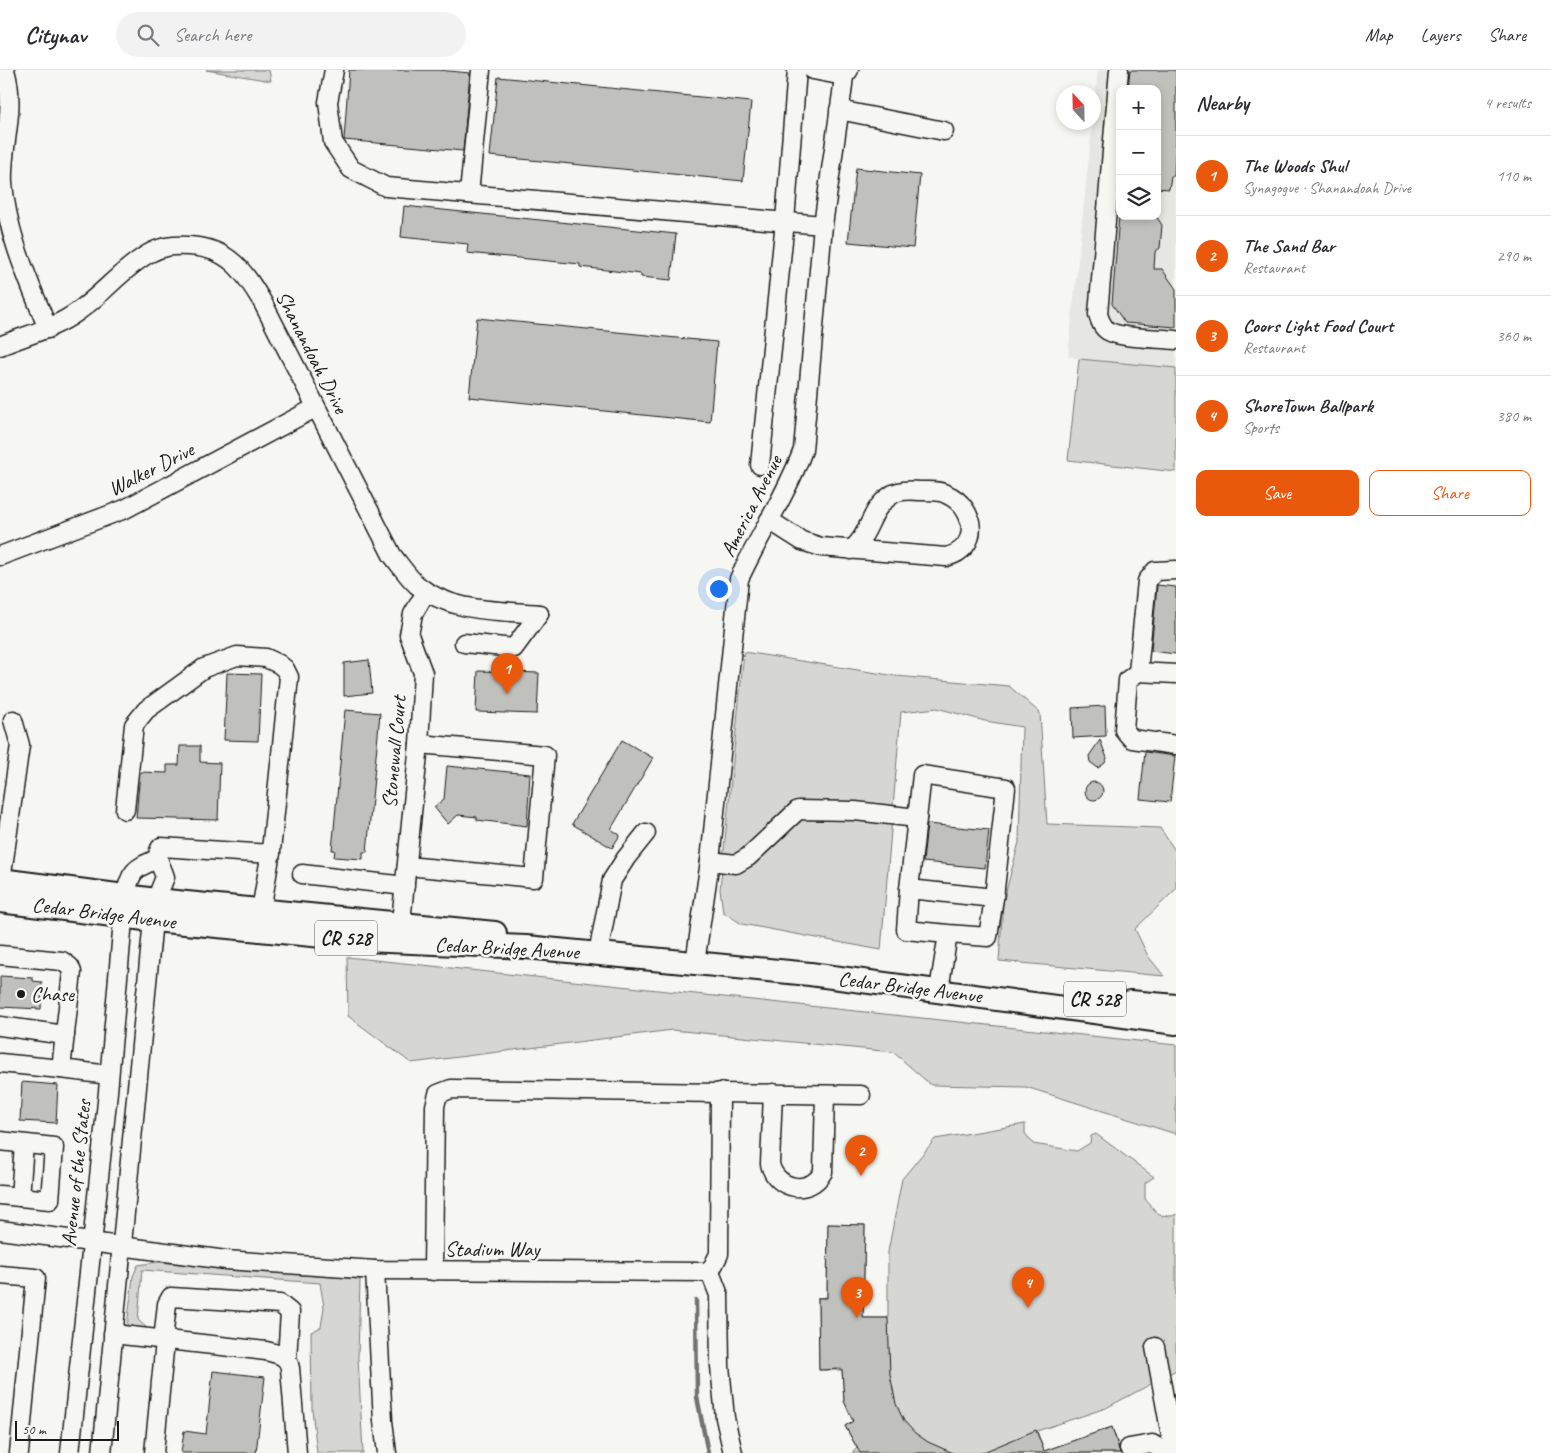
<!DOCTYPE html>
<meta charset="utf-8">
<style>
body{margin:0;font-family:Caveat,sans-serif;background:#f2f2f3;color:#2b2b33}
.controls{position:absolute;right:15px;top:15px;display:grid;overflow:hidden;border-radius:10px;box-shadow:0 2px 8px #0003}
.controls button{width:45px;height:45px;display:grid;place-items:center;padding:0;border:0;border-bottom:1px solid #e1e1e2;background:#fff;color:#2b2b33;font:25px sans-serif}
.compass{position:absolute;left:1056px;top:15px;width:45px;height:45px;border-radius:50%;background:#fff;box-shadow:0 2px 8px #0003;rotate:338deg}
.scale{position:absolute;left:15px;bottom:12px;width:104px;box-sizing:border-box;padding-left:5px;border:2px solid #1c1c1c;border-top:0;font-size:14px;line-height:18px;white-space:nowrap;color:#1c1c1c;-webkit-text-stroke:4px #f6f6f2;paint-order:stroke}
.you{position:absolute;left:718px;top:518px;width:18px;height:18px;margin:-12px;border:4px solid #fff;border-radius:50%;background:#1a73e8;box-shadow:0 0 0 8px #1a73e833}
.badge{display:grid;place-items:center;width:32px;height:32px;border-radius:50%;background:#ea580c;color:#fff;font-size:16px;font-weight:700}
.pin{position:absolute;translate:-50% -41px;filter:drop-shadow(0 1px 2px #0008)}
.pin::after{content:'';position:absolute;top:26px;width:18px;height:15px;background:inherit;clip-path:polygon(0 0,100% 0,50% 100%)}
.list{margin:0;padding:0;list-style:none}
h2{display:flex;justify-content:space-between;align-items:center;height:65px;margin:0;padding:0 20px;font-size:21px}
h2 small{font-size:16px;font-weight:400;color:#7c7c81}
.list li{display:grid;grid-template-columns:32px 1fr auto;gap:15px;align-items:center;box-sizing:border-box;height:80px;padding:0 20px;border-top:1px solid #e1e1e2}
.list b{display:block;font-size:19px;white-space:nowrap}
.list p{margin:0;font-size:16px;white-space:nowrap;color:#7c7c81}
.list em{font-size:16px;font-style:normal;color:#7c7c81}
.actions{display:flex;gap:10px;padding:15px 20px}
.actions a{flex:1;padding:11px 0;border:1px solid #ea580c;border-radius:10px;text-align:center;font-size:18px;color:#ea580c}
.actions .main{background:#ea580c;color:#fff}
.icon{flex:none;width:28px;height:28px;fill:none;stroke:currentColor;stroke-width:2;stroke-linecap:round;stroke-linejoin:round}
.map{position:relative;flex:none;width:1176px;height:1383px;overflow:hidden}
header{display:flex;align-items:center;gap:30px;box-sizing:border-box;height:70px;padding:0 25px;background:#fff;border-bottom:1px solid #e1e1e2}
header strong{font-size:24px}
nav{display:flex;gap:28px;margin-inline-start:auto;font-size:18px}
.search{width:350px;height:45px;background:#f2f2f3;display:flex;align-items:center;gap:12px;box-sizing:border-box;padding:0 18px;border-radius:28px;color:#7c7c81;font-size:19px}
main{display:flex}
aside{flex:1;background:#fff}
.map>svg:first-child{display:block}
.built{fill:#e6e6e2;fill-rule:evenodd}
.green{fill:#d6d6d2;stroke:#797977}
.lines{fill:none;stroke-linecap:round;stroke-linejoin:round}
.stream{stroke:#727271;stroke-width:4.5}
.building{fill:#c0c0bd;stroke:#1c1c1c}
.minor-casing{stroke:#1c1c1c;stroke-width:21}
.major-casing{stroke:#1c1c1c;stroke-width:26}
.minor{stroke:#f6f6f2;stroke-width:18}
.major{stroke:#f6f6f2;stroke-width:22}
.poi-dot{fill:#1c1c1c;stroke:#f6f6f2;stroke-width:2}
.labels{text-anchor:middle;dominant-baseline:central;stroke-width:5;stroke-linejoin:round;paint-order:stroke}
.shield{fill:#f6f6f2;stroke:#5d5d5c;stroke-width:1}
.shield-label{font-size:20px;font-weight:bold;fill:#1c1c1c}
.street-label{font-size:21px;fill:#1c1c1c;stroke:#f6f6f2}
.poi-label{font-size:21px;fill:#1c1c1c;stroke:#f6f6f2;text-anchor:start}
</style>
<header>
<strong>Citynav</strong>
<div class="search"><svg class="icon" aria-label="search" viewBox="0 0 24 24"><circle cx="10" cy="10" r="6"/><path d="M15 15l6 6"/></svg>Search here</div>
<nav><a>Map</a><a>Layers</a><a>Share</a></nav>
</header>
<main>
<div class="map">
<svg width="1176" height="1383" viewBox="0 0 1176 1383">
<rect width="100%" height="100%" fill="#f6f6f2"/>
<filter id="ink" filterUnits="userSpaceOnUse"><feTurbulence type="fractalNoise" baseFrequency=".02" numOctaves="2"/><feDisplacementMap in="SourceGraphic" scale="10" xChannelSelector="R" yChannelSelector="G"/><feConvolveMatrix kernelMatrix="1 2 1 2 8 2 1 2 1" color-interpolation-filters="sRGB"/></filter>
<g filter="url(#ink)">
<path class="built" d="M 1098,0 L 1176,0 L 1176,298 L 1079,289 L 1068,286 ZM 1120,19 L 1157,19 L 1157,146 L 1120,146 Z"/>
<g class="green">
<polygon points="206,0 269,0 271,11"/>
<polygon points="1079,289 1176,298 1176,402 1068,390"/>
<polygon points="744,582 896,606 1009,616 1040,643 1047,754 1160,758 1176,782 1176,819 1135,859 1148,886 1164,906 999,891 1003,833 1019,772 1022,657 985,651 937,638 901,642 881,880 742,854 723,842 720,819"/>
<polygon points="347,887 1176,975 1176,1064 1026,1017 931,1015 893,982 672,960 411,993 348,946"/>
<polygon points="1025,1054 1025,1063 1033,1074 1077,1081 1090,1073 1091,1066 1096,1064 1154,1107 1145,1113 1145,1129 1159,1145 1173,1146 1176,1144 1176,1300 1169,1304 1164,1276 1148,1278 1153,1313 1106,1338 1037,1361 1044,1381 1112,1357 1121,1383 852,1383 857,1378 845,1356 853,1351 844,1331 842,1300 819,1300 818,1228 827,1227 828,1154 865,1155 863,1248 888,1248 888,1182 902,1109 935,1069"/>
<polygon points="158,1192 360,1209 358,1288 363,1383 317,1383 312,1339 311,1262 321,1257 324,1237 320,1213 142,1200 138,1250 147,1258 127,1257 133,1206 138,1195"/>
</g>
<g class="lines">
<polyline class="stream" points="696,1230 697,1327 708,1383"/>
</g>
<g class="building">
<polygon points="349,0 438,0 470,3 463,81 344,70"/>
<polygon points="1130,0 1176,0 1176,70 1174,106 1171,106 1169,119 1157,118 1157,19 1128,19"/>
<polygon points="498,7 751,32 743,111 490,86"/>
<polygon points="856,98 920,105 913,178 848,172"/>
<polygon points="404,136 676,164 671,210 641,207 641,204 580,197 580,194 467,183 468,174 401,167"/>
<polygon points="1119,146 1156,146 1162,155 1160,178 1155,182 1154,199 1162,199 1176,219 1176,257 1125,253 1112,234"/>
<polygon points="477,248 717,272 710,352 469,327"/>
<polygon points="1157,515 1176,517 1176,584 1151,581"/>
<polygon points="369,590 372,623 344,626 344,593"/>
<polygon points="478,601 539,603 537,644 476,642"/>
<polygon points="227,603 261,604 258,671 224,670"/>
<polygon points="1105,636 1106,666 1073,668 1072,638"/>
<polygon points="345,640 380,643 367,782 363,782 363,789 334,787 335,780 332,780"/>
<polygon points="622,670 653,688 611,759 620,765 612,778 572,754"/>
<polygon points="1100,670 1107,688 1105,693 1098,698 1090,692 1089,686"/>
<polygon points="180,676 200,676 200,692 220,693 218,750 136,748 140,702 167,703 167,695 179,695"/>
<polygon points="1145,682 1175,686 1170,732 1140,729"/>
<polygon points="447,696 530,704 527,756 477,750 477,747 458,745 448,754 434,737 444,729"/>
<circle cx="1094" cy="721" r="9"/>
<polygon points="927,754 989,760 985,798 923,792"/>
<polygon points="0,906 33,908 33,911 42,912 41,939 0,937"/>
<polygon points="22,1012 58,1015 56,1053 20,1051"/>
<polygon points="828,1154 865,1155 863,1248 888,1248 890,1304 896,1334 904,1351 915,1363 928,1372 953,1383 860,1383 845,1356 853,1351 844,1331 842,1299 819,1300 818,1228 827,1228"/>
<polygon points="213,1301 265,1307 256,1383 181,1383 184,1361 206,1364"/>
<polygon points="1112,1357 1120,1383 981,1383 1036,1360 1044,1381"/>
</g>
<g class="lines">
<g class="minor-casing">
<g id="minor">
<path d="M 5,0 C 17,40 1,74 3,113 C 7,165 29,211 48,259"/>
<polyline points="334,0 328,32 333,72 351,99 386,117 823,155"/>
<polyline points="813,0 844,6"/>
<path d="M 1119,0 L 1098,244 C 1100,251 1102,257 1108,261 C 1122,269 1159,268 1176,270"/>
<polyline points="839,40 944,61"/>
<polyline points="469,124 481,0"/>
<path d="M 0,276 C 26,265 54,259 77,242 C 102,225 122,199 148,184 C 162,176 174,175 189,176 C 229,178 244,201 263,233 L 392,485 C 400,495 408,507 417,515 C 452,543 497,540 539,544"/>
<polyline points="760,395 785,151 797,0"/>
<path d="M 769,450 L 802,471 L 821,477 L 946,487 C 981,479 977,437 946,424 C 939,420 928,421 920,421 C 910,420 897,420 890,426 C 869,440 871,464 851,480"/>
<polyline points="0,486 125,439 315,338"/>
<polyline points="1176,500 1155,501 1147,511 1138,602 1128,610 1124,660 1132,669 1176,675"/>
<polyline points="464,573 514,578 539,544"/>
<polyline points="1138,602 1176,604"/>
<polyline points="125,740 134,655 146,640 204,598 237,586 266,588 279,594 285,599 289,607 271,781 261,841"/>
<polyline points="710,791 736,794 748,787 798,740 855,741 917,748"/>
<polyline points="407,796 534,808 545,685 419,674"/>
<polyline points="302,804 405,816"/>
<polyline points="1,811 20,675 13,650"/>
<polyline points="909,819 922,705 1006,718 994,828"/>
<polyline points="401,852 419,674 423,603 409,565 413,544 426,522"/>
<polyline points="598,884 612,810 626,788 646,763"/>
<polyline points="0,885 62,891 70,897 72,902 61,999 109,1005"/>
<path d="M 695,893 L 710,791 L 739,509 C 759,465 786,426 803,380 L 823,155 L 842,23 L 844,6 L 849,0"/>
<polyline points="939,920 948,864 906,860 909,819 994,828 988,867 948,864"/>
<polyline points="0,956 65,965"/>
<polyline points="0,993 61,999"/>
<path d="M 773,1023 L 770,1094 C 776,1120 810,1126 823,1102 L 825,1025"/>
<polyline points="0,1071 54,1077 50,1130 0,1125"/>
<polyline points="20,1127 24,1074"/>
<polyline points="0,1160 226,1190 375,1200 710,1202 719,1225 720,1296 725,1348 733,1383"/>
<polyline points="375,1200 383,1351 387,1383"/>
<polyline points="433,1201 435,1036 438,1024 451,1019 861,1025"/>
<polyline points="710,1202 719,1184 720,1022"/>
<polyline points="0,1205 36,1208 19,1383"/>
<path d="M 113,1264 L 266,1281 C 277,1284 288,1285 290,1298 L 297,1383"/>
<polyline points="163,1271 167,1234 171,1227 280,1234 290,1242 287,1289"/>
<polyline points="1155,1277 1174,1383"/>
<polyline points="1129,1378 1152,1374 1168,1383"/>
<path d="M 70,1383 L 108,1022 L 125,827 C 131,801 133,799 157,789"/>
<path d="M 102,1383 L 153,850 L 156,830 L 165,807 C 162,796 154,788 161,777 L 271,784"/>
<polyline points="154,1383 165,1271"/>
</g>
</g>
<g class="major-casing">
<g id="major">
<polyline points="0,810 156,830 495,863"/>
<polyline points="0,831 153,850 365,870 526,877 810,904 1176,953"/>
<polyline points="1130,932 1176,936"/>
</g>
</g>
<use href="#minor" class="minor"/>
<use href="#major" class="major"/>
</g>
</g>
<circle class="poi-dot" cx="21" cy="924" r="5"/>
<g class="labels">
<g class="shield">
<rect x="315" y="850.5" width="62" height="35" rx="4"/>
<rect x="1064" y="911.5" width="62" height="35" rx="4"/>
</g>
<g class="shield-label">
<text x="346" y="868">CR 528</text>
<text x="1095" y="929">CR 528</text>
</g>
<g class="street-label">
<text transform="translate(312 282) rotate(63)">Shanandoah Drive</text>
<text transform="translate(151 399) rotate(-27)">Walker Drive</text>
<text transform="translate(751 436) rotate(-63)">America Avenue</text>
<text transform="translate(394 682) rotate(-85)">Stonewall Court</text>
<text transform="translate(104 843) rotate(7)">Cedar Bridge Avenue</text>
<text transform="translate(507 878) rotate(3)">Cedar Bridge Avenue</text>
<text transform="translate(910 917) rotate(7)">Cedar Bridge Avenue</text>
<text transform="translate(76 1103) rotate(-84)">Avenue of the States</text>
<text x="492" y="1179">Stadium Way</text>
</g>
<g class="poi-label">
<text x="31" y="924">Chase</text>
</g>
</g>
</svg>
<div class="controls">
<button>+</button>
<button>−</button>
<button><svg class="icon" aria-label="layers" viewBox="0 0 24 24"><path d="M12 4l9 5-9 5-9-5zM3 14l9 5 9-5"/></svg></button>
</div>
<svg class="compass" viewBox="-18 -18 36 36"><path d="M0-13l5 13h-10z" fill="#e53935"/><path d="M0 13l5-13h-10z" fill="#7c7c81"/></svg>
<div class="scale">50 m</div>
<div class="you"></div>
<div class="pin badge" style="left:507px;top:624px">1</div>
<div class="pin badge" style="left:861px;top:1106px">2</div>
<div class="pin badge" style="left:857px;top:1248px">3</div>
<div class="pin badge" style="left:1028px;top:1238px">4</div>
</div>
<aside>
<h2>Nearby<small>4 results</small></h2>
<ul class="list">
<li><span class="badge">1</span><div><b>The Woods Shul</b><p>Synagogue · Shanandoah Drive</p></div><em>110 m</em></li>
<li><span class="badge">2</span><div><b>The Sand Bar</b><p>Restaurant</p></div><em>290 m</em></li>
<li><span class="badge">3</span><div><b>Coors Light Food Court</b><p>Restaurant</p></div><em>360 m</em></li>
<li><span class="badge">4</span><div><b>ShoreTown Ballpark</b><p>Sports</p></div><em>380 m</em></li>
</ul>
<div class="actions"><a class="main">Save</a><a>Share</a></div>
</aside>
</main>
